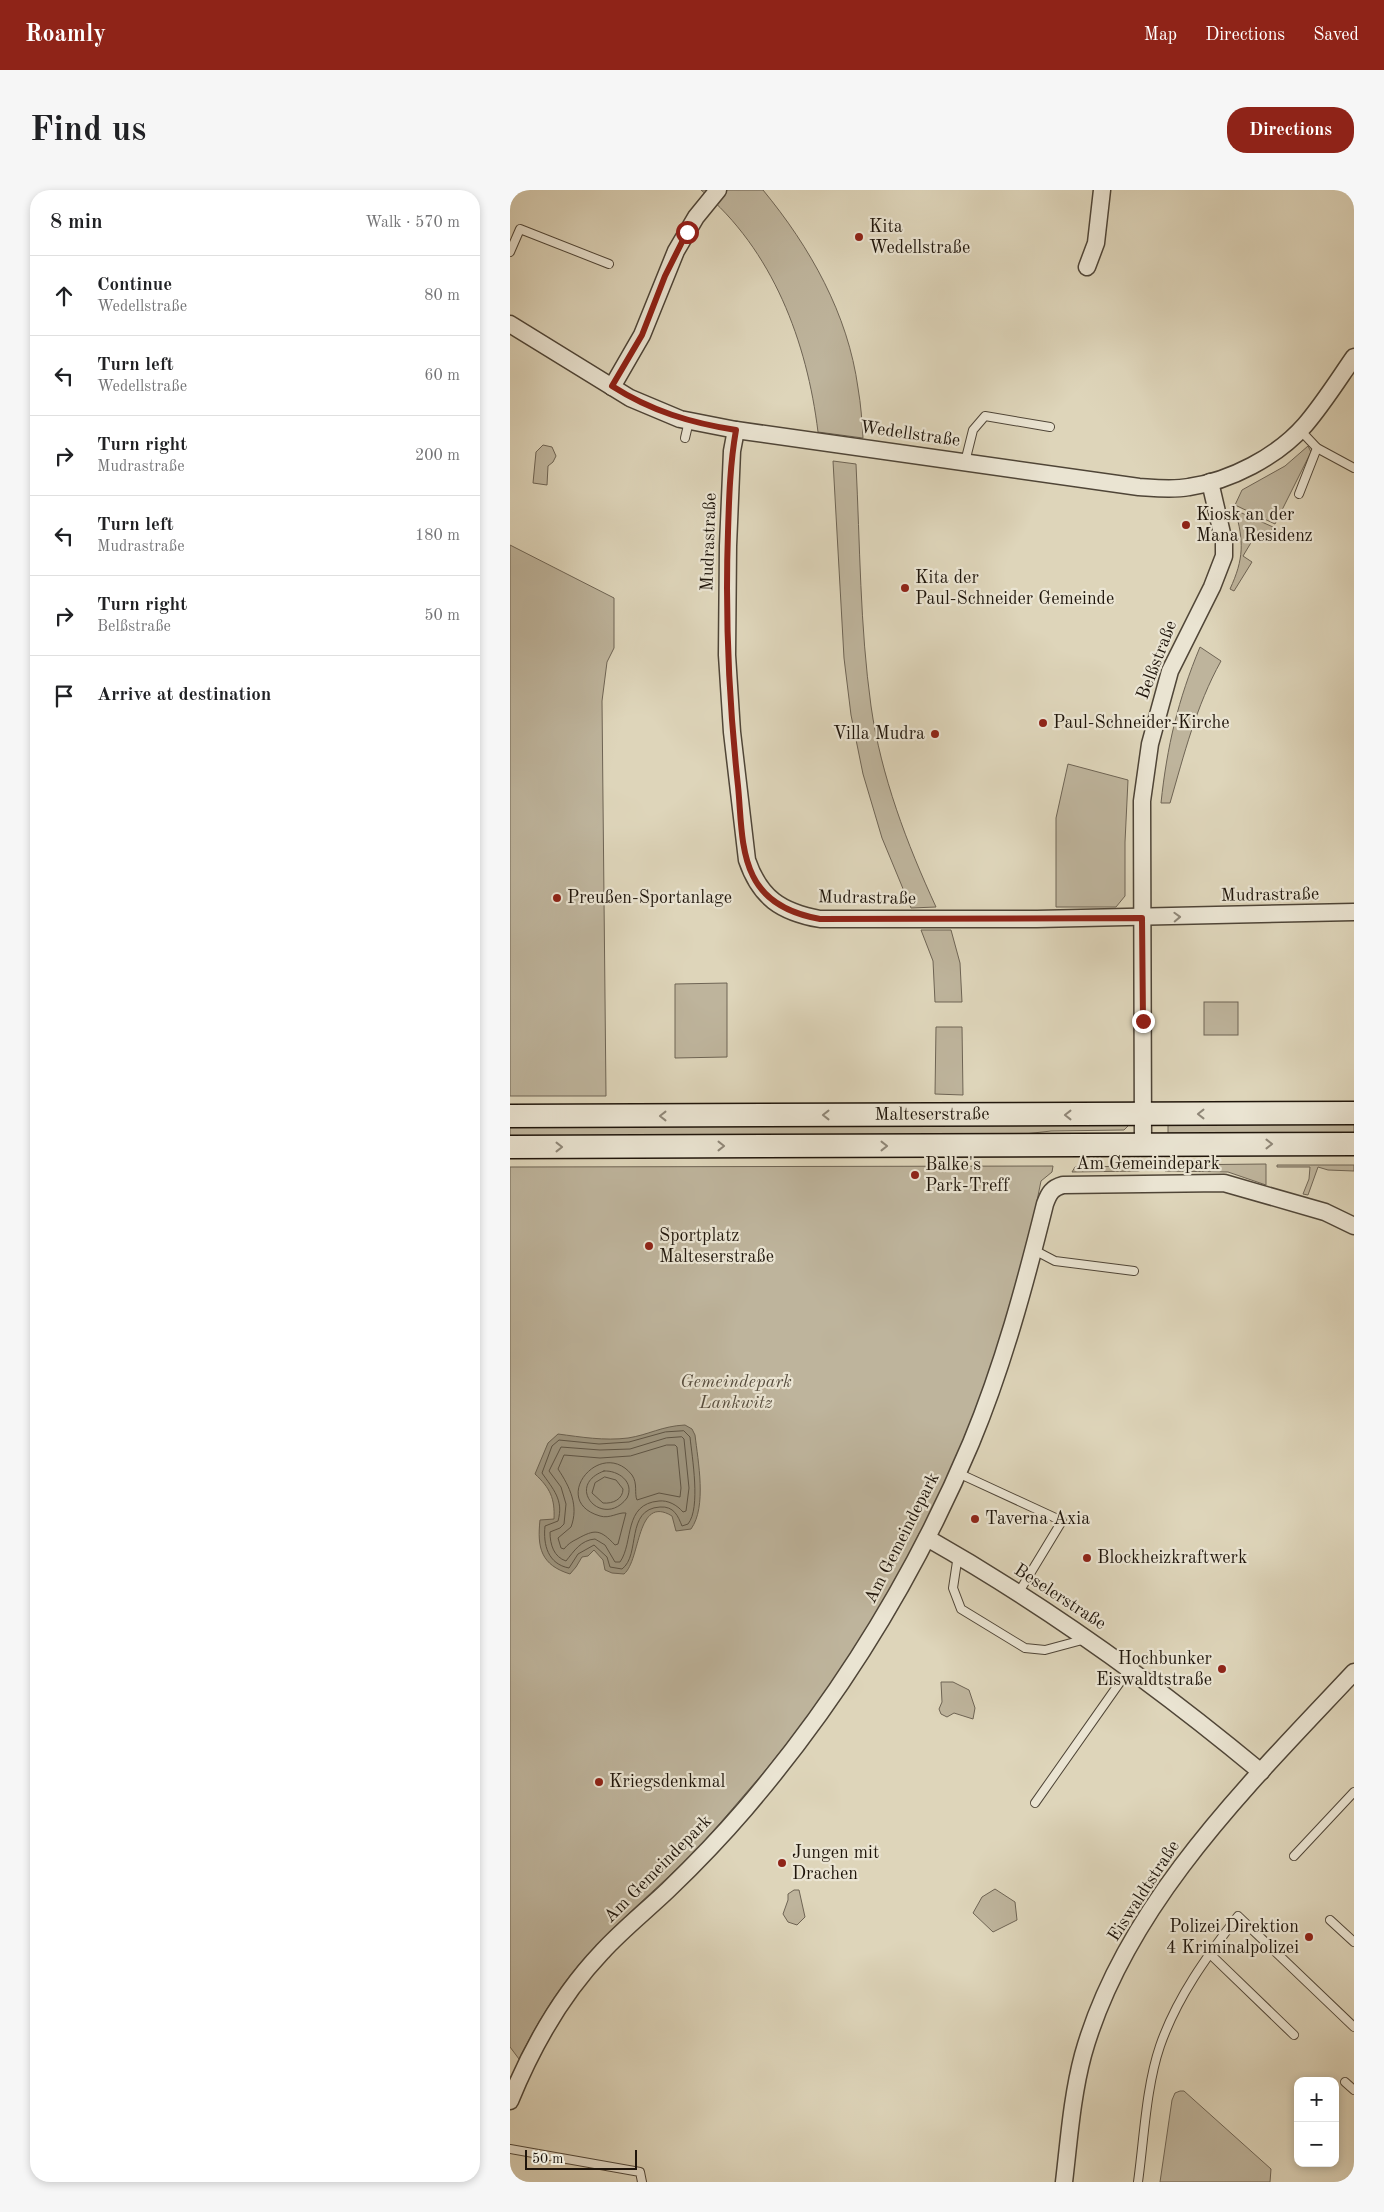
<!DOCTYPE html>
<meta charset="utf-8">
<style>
body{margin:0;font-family:"Old Standard TT",serif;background:#f6f6f6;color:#202124}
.controls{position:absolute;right:15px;bottom:15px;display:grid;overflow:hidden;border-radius:10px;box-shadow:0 2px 8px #0003}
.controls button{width:45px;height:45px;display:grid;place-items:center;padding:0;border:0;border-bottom:1px solid #e0e0e0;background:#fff;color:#202124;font:25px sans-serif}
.scale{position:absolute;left:15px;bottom:12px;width:112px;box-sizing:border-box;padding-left:5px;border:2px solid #1f150b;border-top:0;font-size:14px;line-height:18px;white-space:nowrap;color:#1f150b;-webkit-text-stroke:4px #eae4d2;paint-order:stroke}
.stop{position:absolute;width:15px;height:15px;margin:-11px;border:4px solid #8f2418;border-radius:50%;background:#fff}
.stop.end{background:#8f2418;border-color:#fff;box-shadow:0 1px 5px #0008}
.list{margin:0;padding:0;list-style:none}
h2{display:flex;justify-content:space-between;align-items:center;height:65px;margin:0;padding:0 20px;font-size:21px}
h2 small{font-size:16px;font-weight:400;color:#757577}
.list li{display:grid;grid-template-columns:32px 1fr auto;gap:15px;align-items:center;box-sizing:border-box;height:80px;padding:0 20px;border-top:1px solid #e0e0e0}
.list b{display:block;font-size:19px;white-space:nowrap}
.list p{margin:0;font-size:16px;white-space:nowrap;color:#757577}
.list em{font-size:16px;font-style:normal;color:#757577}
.icon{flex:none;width:28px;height:28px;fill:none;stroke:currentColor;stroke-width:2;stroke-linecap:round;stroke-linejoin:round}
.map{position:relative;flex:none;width:844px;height:1992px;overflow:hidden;border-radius:20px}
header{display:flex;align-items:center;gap:30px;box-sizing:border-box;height:70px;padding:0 25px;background:#8f2418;color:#fff}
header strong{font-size:24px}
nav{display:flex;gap:28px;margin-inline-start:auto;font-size:18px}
.intro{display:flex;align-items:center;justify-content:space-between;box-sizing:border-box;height:120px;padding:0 30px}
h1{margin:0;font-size:35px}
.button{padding:12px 22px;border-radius:20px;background:#8f2418;color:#fff;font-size:18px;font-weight:700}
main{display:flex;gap:30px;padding:0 30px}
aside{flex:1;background:#fff;border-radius:20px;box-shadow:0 2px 8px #0003}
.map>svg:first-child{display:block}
.green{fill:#beb49c;stroke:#6e6454}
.water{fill:#9d947e;stroke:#6b6150}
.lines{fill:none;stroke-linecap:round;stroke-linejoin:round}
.shore{stroke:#5e5444;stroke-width:1}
.service-casing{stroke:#4f4537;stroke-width:10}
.minor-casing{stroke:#4f4537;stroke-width:19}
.secondary-casing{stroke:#1f150b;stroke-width:25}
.service{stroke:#eae4d2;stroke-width:8}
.minor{stroke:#eae4d2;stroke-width:16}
.secondary{stroke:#eae4d2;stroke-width:22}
.oneway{stroke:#8f8778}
.route{stroke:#8f2418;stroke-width:6}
.poi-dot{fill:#8f2418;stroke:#eae4d2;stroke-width:2}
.labels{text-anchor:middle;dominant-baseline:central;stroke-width:4.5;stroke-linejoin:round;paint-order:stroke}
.poi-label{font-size:18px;fill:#1f150b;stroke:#eae4d2;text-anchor:start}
.street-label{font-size:18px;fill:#1f150b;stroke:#eae4d2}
.park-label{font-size:18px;font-style:italic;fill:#574d3e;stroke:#eae4d2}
</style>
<header>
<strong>Roamly</strong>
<nav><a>Map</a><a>Directions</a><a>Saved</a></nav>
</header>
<div class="intro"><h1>Find us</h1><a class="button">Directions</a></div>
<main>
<aside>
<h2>8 min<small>Walk · 570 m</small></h2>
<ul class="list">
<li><svg class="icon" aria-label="ahead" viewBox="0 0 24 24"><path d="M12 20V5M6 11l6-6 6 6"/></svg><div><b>Continue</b><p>Wedellstraße</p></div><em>80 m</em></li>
<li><svg class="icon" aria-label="left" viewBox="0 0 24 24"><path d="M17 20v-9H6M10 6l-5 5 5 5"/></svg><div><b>Turn left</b><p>Wedellstraße</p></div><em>60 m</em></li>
<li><svg class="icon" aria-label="right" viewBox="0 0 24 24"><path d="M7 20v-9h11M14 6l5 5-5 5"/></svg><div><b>Turn right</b><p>Mudrastraße</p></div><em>200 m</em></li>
<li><svg class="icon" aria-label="left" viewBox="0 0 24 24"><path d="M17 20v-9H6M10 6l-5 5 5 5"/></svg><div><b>Turn left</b><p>Mudrastraße</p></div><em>180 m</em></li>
<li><svg class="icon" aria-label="right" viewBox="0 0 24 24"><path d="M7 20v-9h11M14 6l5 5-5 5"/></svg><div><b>Turn right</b><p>Belßstraße</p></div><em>50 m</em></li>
<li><svg class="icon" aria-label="arrive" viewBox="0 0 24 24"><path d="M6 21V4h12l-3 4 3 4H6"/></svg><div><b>Arrive at destination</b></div></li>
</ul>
</aside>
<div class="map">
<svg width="844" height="1992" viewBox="0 0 844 1992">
<rect width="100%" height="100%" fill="#ded5ba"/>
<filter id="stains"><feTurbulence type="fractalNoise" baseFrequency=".004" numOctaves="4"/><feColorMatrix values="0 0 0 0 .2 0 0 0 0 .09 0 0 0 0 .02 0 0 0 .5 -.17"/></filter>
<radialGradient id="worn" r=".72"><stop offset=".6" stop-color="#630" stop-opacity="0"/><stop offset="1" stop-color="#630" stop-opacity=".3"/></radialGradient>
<g class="green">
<path d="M 191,0 L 253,0 C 300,57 338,124 348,198 C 351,215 352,231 353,248 L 308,242 C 297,152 263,60 191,0 Z"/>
<polygon points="33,255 42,257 46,266 43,272 38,276 37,295 23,293 26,262"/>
<polygon points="798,256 801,262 765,334 725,315 732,300 775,276"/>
<path d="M 323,271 L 346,274 C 350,354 350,437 361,516 C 371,586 397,654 426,717 L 401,718 L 372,648 L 353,584 L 341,525 L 334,468 Z"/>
<path d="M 725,320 L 763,337 L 758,346 L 748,341 L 733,366 L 742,372 L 724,401 L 720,399 C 734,369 734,351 725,320 Z"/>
<polygon points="0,355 104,408 104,458 97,472 92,511 96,906 0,906"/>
<path d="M 690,457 L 711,471 C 686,516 674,565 660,613 L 651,613 C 657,556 668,510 690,457 Z"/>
<polygon points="558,574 618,590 615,652 615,706 606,717 546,717 546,628"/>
<polygon points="411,740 441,740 450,773 452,812 425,812 423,771"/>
<polygon points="217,793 217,867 165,868 165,794"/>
<rect x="694" y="812" width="34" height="33"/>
<polygon points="426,837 452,837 453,905 425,904"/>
<polygon points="658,932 844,932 844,946 658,947"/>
<polygon points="617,933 618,936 614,940 541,941 488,947 0,949 0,934"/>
<polygon points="756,974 756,995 718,982 655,981 655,975"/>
<polygon points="767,975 844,975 844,981 818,980 808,977 798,1005 793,1004 799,989 800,977 767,977"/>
<path d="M 543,976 L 542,982 L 531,991 C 488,1214 385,1433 235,1604 C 218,1624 201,1644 183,1663 C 146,1700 105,1733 71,1772 C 46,1801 26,1835 9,1869 L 0,1857 L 0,977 Z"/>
<polygon points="629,976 631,977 632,980 628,981 562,982 565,977"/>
<polygon points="431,1492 443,1492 459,1500 465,1518 463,1529 444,1523 437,1527 431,1524 429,1519 432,1512"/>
<polygon points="485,1699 505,1712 507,1730 483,1742 463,1723 472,1707"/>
<polygon points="284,1700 289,1700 295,1727 287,1735 278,1732 273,1724 278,1710 278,1704"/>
<polygon points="670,1901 674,1901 761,1979 760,1992 650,1992 662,1910 665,1903"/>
</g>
<path class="water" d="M 175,1235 L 182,1239 L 185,1245 C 188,1271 197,1317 181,1339 L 166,1341 L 162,1326 C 126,1304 131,1370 114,1384 L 102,1383 L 95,1380 L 93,1370 L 84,1360 L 78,1366 L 72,1367 L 66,1377 L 60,1384 C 31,1375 27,1358 30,1330 L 44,1329 C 45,1308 40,1298 25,1284 L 38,1253 L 48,1244 C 71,1247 94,1251 118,1248 C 138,1245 152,1236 175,1235 Z"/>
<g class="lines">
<g class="shore">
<path d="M 174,1241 L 180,1247 C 182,1267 191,1318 178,1334 L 172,1336 C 168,1326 164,1316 150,1317 C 115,1319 131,1365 112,1379 L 100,1377 L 97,1367 L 84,1355 L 68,1364 L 59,1378 C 38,1374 33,1355 35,1336 L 48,1331 C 54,1310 43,1299 32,1283 L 42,1256 L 49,1250 L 89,1254 L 119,1252 L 155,1242 Z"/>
<path d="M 172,1247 L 174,1249 L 179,1298 L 176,1321 L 173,1322 C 167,1315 158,1310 149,1311 C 113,1314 124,1352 110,1372 L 105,1372 L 95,1355 L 85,1349 C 71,1350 64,1361 56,1371 C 44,1367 40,1355 40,1342 L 50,1338 L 54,1334 L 56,1314 L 51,1297 L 39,1281 L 51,1257 L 90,1260 L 120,1259 L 156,1248 Z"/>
<path d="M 157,1255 L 165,1255 L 167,1257 L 171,1298 L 170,1307 L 149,1303 L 127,1310 C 124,1303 128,1294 122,1285 C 91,1246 38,1311 90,1326 C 100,1329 108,1322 116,1323 L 108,1354 L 105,1355 C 90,1339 85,1339 67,1349 C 61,1352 58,1354 54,1359 L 51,1358 L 48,1348 L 61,1337 C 69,1316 60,1297 48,1279 L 54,1265 L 90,1268 L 120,1266 Z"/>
<path d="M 94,1281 C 108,1280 125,1292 117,1308 C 93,1340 53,1296 94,1281 Z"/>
<path d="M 95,1287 L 106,1290 L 113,1299 C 113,1309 103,1314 93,1313 L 82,1303 L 85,1293 Z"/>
</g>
<g class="service-casing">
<g id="service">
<polyline points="0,62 10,39 99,74"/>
<polyline points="175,248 179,231"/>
<polyline points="807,258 844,278"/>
<polyline points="455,272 463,240 475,226 540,237"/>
<polyline points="789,304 807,258 790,240"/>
<polyline points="524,1060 545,1071 624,1081"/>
<polyline points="448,1283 552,1331 509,1402"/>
<polyline points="448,1365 443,1398 451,1419 515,1458 535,1460 576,1449"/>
<polyline points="525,1613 620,1478"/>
<polyline points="784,1666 844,1602"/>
<polyline points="820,1730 844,1752"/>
<polyline points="699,1763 784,1845"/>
<polyline points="835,1892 844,1900"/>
<polyline points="0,1959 130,1982 132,1992"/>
<path d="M 628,1992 C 634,1949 636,1897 650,1856 C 667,1807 697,1766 728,1726 L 844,1837"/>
</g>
</g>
<g class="minor-casing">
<g id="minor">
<polyline points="577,77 586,53 592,0"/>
<path d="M 0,134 L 120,208 L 170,229 L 226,240 L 629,297 C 645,298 662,300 679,297 C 720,291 767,267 795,235 C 813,214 828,190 844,167"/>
<polyline points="102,197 132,145 166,61 186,27 208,0"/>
<path d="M 226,240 L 222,261 L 218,356 L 217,465 L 222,542 L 237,670 C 250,708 271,722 310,729 L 527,729 L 844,722"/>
<polyline points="633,955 632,611 640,554 660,481 702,397 714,366 714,352 700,292"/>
<path d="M 417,1348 C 537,1416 644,1493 751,1582"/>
<path d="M 0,1911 C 22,1857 52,1804 92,1762 C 112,1740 136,1721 158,1700 C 185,1674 211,1647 235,1619 C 329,1509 405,1386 461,1253 C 493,1176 515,1095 535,1014 C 539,1003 542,998 553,995 L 714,993 L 815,1022 L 844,1036"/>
<path d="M 554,1992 C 559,1950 562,1906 573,1865 C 615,1714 740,1593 844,1482"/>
</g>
</g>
<g class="secondary-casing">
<g id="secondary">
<path id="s1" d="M 0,926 L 844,923"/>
<polyline points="0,957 844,954"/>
</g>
</g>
<use href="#service" class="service"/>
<use href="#minor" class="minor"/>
<use href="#secondary" class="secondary"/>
</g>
<defs><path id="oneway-chevron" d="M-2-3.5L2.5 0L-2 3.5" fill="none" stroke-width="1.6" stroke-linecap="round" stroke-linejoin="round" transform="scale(1.25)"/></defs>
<g class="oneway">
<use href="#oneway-chevron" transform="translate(667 727) rotate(-2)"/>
<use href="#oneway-chevron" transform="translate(691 924) rotate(180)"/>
<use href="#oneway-chevron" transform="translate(316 925) rotate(180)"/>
<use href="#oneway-chevron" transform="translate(558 925) rotate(180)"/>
<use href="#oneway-chevron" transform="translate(153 926) rotate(180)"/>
<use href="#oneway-chevron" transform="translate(759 954)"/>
<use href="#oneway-chevron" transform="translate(211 956)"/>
<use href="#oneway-chevron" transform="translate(374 956)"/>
<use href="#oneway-chevron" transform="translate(49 957)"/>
</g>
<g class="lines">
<path class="route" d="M 177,42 L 155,86 L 132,145 L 102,196 C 141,221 181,233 226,240 C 220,274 219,308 218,342 C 215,427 219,512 228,596 C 231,625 230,660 243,686 C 256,713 282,724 310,729 L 632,728 L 633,831"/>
</g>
<g class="poi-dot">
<circle cx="349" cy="47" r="5"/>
<circle cx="676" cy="335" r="5"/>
<circle cx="395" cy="398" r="5"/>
<circle cx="533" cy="533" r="5"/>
<circle cx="425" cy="544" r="5"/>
<circle cx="47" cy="708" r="5"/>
<circle cx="405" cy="985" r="5"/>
<circle cx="139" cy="1056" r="5"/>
<circle cx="465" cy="1329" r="5"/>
<circle cx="577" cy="1368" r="5"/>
<circle cx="712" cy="1479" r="5"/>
<circle cx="89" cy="1592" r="5"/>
<circle cx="272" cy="1673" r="5"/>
<circle cx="799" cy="1747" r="5"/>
</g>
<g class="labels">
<g class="poi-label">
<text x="359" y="37">Kita<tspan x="359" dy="21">Wedellstraße</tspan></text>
<text x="686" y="325">Kiosk an der<tspan x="686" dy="21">Mana Residenz</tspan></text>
<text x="405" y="388">Kita der<tspan x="405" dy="21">Paul-Schneider Gemeinde</tspan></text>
<text x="543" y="533">Paul-Schneider-Kirche</text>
<text x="415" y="544" text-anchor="end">Villa Mudra</text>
<text x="57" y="708">Preußen-Sportanlage</text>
<text x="415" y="975">Balke's<tspan x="415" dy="21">Park-Treff</tspan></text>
<text x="149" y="1046">Sportplatz<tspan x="149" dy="21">Malteserstraße</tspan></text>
<text x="475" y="1329">Taverna Axia</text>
<text x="587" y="1368">Blockheizkraftwerk</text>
<text x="702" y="1469" text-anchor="end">Hochbunker<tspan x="702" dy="21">Eiswaldtstraße</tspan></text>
<text x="99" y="1592">Kriegsdenkmal</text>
<text x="282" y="1663">Jungen mit<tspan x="282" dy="21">Drachen</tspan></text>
<text x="789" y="1737" text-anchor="end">Polizei Direktion<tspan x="789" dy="21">4 Kriminalpolizei</tspan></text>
</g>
<g class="street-label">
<text transform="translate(400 244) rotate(8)">Wedellstraße</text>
<text transform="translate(199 352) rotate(-88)">Mudrastraße</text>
<text transform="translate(647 470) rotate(-69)">Belßstraße</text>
<text transform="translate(760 705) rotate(-1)">Mudrastraße</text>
<text transform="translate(357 708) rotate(1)">Mudrastraße</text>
<text stroke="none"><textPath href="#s1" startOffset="422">Malteserstraße</textPath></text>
<text x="638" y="974">Am Gemeindepark</text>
<text transform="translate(392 1348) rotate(-63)">Am Gemeindepark</text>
<text transform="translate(550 1407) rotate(33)">Beselerstraße</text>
<text transform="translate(148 1679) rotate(-45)">Am Gemeindepark</text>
<text transform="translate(634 1701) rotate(-57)">Eiswaldtstraße</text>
</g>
<g class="park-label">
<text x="226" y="1192">Gemeindepark<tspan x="226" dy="21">Lankwitz</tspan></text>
</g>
</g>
<rect width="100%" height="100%" filter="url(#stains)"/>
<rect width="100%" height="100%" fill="url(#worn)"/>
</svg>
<div class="controls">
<button>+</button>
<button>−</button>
</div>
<div class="scale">50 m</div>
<div class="stop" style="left:177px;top:42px"></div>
<div class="stop end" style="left:633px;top:831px"></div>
</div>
</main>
